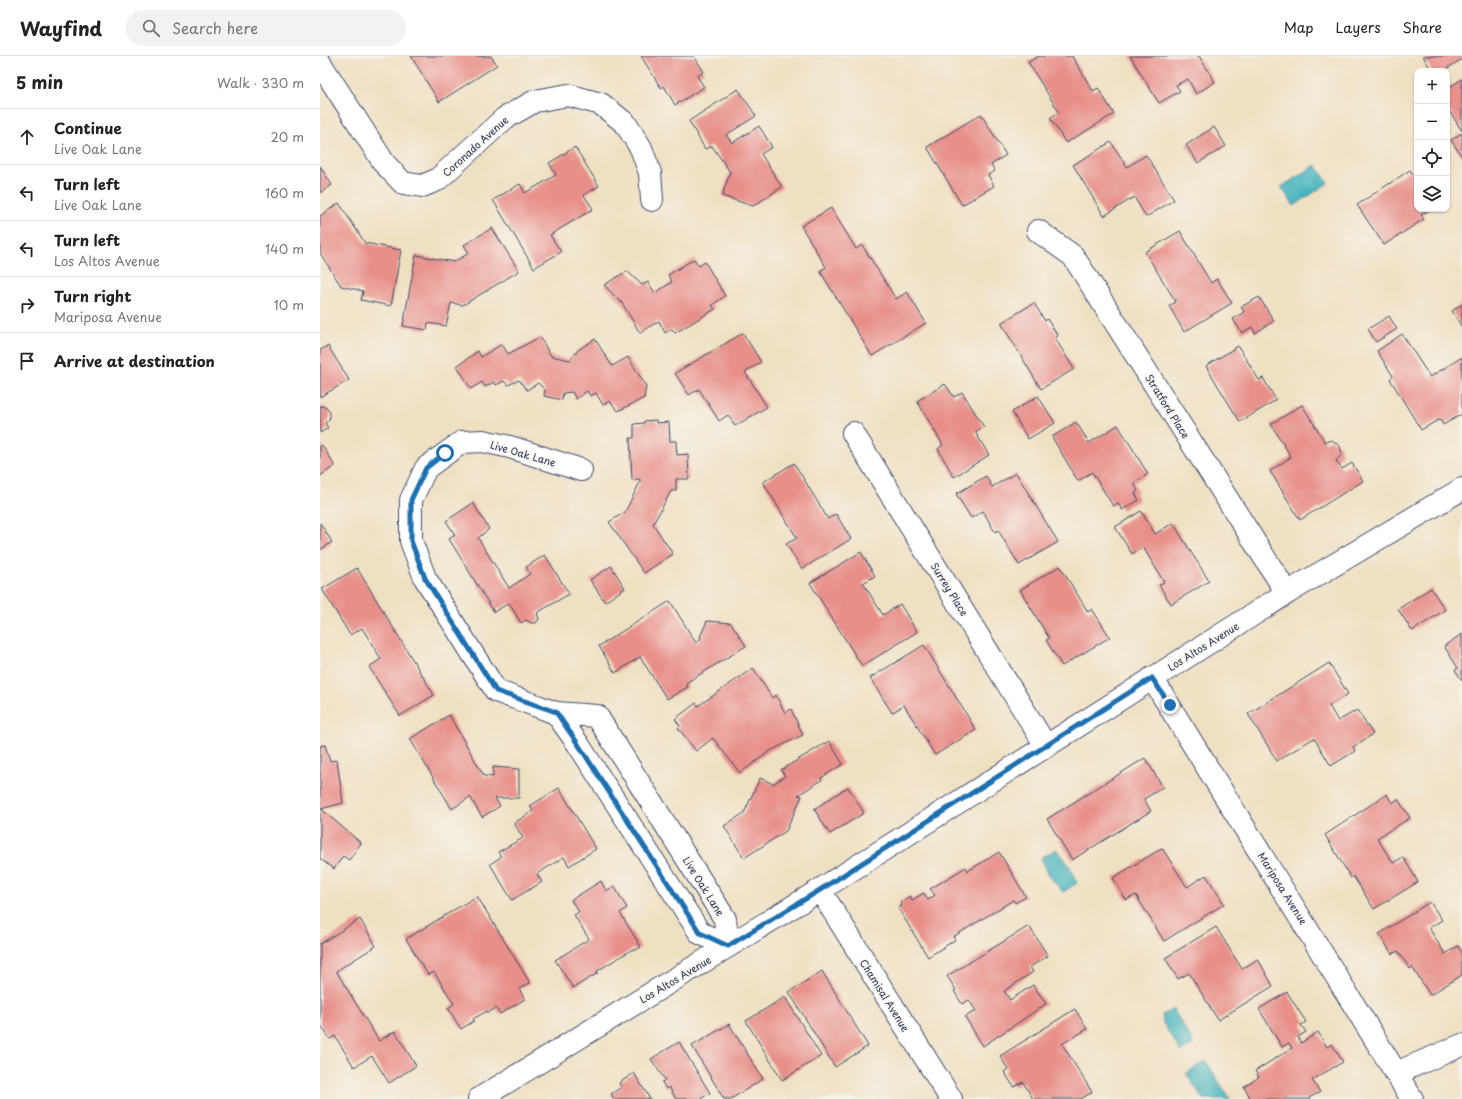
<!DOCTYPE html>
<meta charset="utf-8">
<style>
body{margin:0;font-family:"Playpen Sans",sans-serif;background:#f2f2f2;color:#222}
.controls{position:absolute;right:12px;top:12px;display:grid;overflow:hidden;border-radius:8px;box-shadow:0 1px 3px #0004}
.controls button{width:36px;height:36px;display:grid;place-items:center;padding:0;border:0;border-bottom:1px solid #e0e0e0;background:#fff;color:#222;font:20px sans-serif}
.stop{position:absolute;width:12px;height:12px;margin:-9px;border:3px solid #1f6fb2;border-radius:50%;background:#fff}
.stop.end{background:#1f6fb2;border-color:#fff;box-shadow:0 1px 4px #0008}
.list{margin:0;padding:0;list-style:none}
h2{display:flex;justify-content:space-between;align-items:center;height:52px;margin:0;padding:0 16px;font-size:17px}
h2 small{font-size:13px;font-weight:400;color:#767676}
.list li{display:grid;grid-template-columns:26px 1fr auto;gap:12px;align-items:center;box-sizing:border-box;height:56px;padding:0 16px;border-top:1px solid #e0e0e0}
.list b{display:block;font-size:15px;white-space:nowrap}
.list p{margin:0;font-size:13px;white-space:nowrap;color:#767676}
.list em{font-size:13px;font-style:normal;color:#767676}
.icon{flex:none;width:22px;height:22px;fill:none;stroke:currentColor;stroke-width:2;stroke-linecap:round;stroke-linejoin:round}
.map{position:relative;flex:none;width:1142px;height:1043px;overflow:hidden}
header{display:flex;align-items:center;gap:24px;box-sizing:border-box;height:56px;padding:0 20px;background:#fff;border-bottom:1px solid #e0e0e0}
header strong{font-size:19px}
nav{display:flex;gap:22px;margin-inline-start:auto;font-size:14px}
.search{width:280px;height:36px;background:#f2f2f2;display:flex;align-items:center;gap:10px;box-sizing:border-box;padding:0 14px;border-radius:22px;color:#767676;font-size:15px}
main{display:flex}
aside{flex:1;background:#fff}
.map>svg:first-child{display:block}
.water{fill:#43b2be;stroke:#2f708e}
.building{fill:#e88f8a}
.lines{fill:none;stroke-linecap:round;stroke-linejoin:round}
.minor-casing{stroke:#3b4a6d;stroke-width:24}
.tertiary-casing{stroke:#3b4a6d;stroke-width:24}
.minor{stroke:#fff;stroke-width:22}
.tertiary{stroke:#fff;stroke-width:22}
.route{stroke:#1f6fb2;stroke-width:5}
.labels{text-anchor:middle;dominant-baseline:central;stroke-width:3;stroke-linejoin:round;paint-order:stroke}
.street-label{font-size:10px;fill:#1b2f5e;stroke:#f7f3e8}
</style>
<header>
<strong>Wayfind</strong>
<div class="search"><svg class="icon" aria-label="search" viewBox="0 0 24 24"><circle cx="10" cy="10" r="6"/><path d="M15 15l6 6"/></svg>Search here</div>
<nav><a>Map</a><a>Layers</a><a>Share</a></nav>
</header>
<main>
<aside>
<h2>5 min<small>Walk · 330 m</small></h2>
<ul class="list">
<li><svg class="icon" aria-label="ahead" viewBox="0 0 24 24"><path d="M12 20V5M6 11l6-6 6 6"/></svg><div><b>Continue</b><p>Live Oak Lane</p></div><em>20 m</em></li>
<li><svg class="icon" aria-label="left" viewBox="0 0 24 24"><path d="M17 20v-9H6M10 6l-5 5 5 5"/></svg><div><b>Turn left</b><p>Live Oak Lane</p></div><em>160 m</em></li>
<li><svg class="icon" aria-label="left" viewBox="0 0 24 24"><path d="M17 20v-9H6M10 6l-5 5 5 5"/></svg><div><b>Turn left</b><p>Los Altos Avenue</p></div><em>140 m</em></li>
<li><svg class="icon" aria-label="right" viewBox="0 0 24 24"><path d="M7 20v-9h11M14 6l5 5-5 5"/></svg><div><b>Turn right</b><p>Mariposa Avenue</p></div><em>10 m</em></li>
<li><svg class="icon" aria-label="arrive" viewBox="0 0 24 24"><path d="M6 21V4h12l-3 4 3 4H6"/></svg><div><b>Arrive at destination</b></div></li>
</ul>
</aside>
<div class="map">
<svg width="1142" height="1043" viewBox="0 0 1142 1043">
<rect width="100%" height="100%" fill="#f7f3e8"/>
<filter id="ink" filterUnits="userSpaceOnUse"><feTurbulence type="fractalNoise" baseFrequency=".025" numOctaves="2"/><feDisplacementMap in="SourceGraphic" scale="8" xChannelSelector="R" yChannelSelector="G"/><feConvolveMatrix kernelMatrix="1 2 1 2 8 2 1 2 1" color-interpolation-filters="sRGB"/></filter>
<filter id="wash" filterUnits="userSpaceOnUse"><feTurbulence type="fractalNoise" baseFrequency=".012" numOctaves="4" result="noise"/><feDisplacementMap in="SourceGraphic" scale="16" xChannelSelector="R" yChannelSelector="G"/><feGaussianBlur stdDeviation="0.9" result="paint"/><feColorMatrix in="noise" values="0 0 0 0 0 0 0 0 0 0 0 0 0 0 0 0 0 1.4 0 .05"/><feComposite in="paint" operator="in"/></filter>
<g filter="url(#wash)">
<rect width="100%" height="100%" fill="#efe0c2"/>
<g class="water">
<polygon points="996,109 1008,127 974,150 961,131"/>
<polygon points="736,793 749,809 757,827 743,836 730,821 721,802"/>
<polygon points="853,953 874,988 861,996 843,967 842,959"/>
<polygon points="886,1005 910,1043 883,1043 866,1017"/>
</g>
<g id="blocks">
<g class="building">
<polygon points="91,0 171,0 177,9 119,46"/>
<polygon points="321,0 374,0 384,16 377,20 384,31 355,49 344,30 341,32"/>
<polygon points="719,0 752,0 773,35 778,32 794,58 746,87 730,62 739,56 708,6"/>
<polygon points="810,0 879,0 895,26 876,38 868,23 856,29 860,35 839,47"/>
<polygon points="1103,0 1142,0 1142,3 1123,15 1112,15"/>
<polygon points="1142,23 1142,75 1130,56 1127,58 1127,33"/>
<polygon points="418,33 436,60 406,79 412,87 439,70 452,91 441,98 462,131 433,150 402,140 410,116 392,90 385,93 369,65"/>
<polygon points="661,58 686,99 671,109 675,115 668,119 674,130 642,149 607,91"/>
<polygon points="894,71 906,90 878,107 866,89"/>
<polygon points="1142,77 1142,101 1131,84"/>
<polygon points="791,86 807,111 826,99 854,144 826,161 814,141 784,160 753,109"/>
<polygon points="255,91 279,130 264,139 273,153 230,179 241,196 214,212 173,144 200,128 205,137 236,119 229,107"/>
<polygon points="0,110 12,129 0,137"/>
<polygon points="1090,114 1097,124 1097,153 1110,153 1101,159 1104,163 1064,189 1037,149"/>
<polygon points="19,147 45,187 81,194 71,250 41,244 43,235 21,230 0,197 0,160"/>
<polygon points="511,152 536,193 542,189 576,243 587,236 606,267 552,300 500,215 506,211 481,170"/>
<polygon points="172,172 199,215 143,249 131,247 126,270 108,267 107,274 83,270 96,199 134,206 149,197 144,189"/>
<polygon points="860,175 891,227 897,223 912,247 864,276 849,250 856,246 825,196"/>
<polygon points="374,203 379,210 385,206 405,240 392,249 395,253 355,277 352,273 345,277 339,265 320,277 302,247 284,229 307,215 322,229 328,226 335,237 352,226 348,219"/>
<polygon points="939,241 954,265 935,277 932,271 922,277 913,263 924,256 921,251"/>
<polygon points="714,247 725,265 727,263 738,280 735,282 754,313 721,333 681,267"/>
<polygon points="1142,248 1142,271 1132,255"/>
<polygon points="1069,260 1077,273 1056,286 1048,273"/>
<polygon points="423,277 441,306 425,316 447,351 415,370 408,359 399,365 379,333 369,339 355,317"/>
<polygon points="1082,278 1110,321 1142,301 1142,358 1123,369 1120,363 1101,374 1070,323 1073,320 1057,295"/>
<polygon points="220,281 231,300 250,304 258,294 275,283 292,310 308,301 326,330 324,342 298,355 290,345 283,349 276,337 270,340 267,335 256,343 252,336 243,337 242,344 224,340 225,334 218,327 207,334 199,324 188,329 184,325 176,329 174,326 165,331 162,326 151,333 137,310 158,295 161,301 182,288 188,298"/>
<polygon points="8,290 29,324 0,341 0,294"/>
<polygon points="918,290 939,324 943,322 956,344 920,366 886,310"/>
<polygon points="625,328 634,341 642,336 664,371 655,376 669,399 634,421 618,393 623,389 597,345"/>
<polygon points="718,340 735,367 708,383 692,356"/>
<polygon points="982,349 1005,386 1012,384 1020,390 1022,398 1016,405 1022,413 1032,407 1043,425 980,464 950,415 971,401 951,368"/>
<polygon points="0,350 5,351 10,356 10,360 9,364 5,367 8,372 0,377"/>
<polygon points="336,364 336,367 349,366 350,385 356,385 357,399 368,398 369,423 356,423 356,435 351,435 333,468 353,498 324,517 289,466 305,456 320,426 320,423 312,424 310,382 314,382 314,368 324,367 324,365"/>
<polygon points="756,366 769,387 798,369 828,418 814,427 818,435 815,437 819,444 802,454 798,447 793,450 772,416 758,425 732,381"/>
<polygon points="2,389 15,410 0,420 0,391"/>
<polygon points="474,407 508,463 516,458 531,483 482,513 466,488 477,482 443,426"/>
<polygon points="696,417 738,486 699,509 678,474 675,476 663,455 651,462 636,438 666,420 672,431"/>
<polygon points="153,447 169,473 158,482 189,532 210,518 206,511 225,499 249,538 217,557 219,563 216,567 211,567 206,564 201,567 189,547 174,556 129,483 135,479 126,465"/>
<polygon points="821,455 835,478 853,467 889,525 851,548 839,529 844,526 823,491 812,498 795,471"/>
<polygon points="0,467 12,486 0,494"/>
<polygon points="541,496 555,520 543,527 563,559 580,548 597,576 542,610 490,527"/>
<polygon points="291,510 305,532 285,546 270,524"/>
<polygon points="740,510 768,556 772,553 790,581 742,610 726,584 729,582 700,534"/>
<polygon points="37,512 114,639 80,660 49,611 61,603 42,572 30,579 2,533"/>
<polygon points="1111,532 1125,554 1092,575 1078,553"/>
<polygon points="350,545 376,587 381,583 380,581 387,565 411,567 426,590 366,627 368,631 347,643 320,601 295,617 279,590"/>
<polygon points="1142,578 1142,624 1135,614 1138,612 1124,590"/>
<polygon points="604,589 656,674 615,699 584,649 572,657 550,622"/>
<polygon points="1009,607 1028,638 1009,650 1018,665 1037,654 1053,678 1033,691 1035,695 1011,710 994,682 957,705 928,658"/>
<polygon points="433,612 452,642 456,639 465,657 471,653 483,679 450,695 420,717 393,682 376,695 358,672 360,670 355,663 376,647 378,650"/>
<polygon points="129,659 164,720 173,721 173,711 199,713 199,742 175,742 180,750 162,761 150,741 132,753 90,683"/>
<polygon points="509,685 523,708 501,722 502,724 478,739 482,740 466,775 424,802 404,770 424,757 440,722 453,728 465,720 461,714"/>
<polygon points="5,689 10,705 17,704 23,747 1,753 41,787 29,804 23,800 14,813 0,803 0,690"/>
<polygon points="825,702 843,731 824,743 831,755 752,804 727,763"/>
<polygon points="528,731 544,757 510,778 494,753"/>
<polygon points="239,732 276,793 249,810 244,801 217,818 222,826 192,844 170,808 181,801 178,796 203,782 194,767 213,755 210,750"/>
<polygon points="1067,738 1072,747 1078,743 1090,762 1057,782 1073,807 1083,801 1098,826 1054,853 1033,820 1031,822 1005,779"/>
<polygon points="842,792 867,831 886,819 904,848 844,885 816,839 806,844 793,822"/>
<polygon points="679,796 706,841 695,847 693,844 633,881 635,884 608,901 578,852 582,850 580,846 590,840 592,844 604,837 608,844 615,839 610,833 646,811 648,815"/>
<polygon points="281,825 286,835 294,830 307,852 300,857 321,891 314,895 313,893 277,915 278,917 253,932 235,904 269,883 254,859 259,856 251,844"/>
<polygon points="157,840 210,927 199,933 205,943 180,958 176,952 168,957 167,955 153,963 154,965 141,973 128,952 134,948 114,916 108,919 86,883"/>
<polygon points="1110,846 1122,864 1109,872 1125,898 1138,890 1142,896 1142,919 1110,939 1092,911 1090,913 1078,895 1072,898 1059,878"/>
<polygon points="40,863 56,890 16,915 59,985 75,975 96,1010 69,1027 52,1000 34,1011 15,980 10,983 0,968 0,888"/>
<polygon points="709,870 728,900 710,911 713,916 684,935 690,944 713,929 726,948 663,990 645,961 656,955 649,944 642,948 634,935 636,934 627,920"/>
<polygon points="896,871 922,913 938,903 953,930 898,964 869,917 858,923 845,902"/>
<polygon points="502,915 548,990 515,1011 469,936"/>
<polygon points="967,936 986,966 981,969 986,976 978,981 981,987 998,976 1007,991 1012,988 1023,1006 992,1024 1000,1036 989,1042 990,1043 927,1043 930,1041 924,1031 939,1021 935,1015 972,992 969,987 962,991 939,953"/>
<polygon points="465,941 501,1000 462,1024 426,965"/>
<polygon points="755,953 767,973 742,988 772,1036 761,1043 713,1043 703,1026 694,1031 684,1016 688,1013 680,1000"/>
<polygon points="409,968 443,1023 411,1043 404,1043 372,990"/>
<polygon points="359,986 390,1037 380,1043 356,1043 349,1031 346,1033 342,1026 345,1024 331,1003"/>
<polygon points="314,1017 330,1043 294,1043 291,1038 302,1031 299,1027"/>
</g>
</g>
</g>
<g filter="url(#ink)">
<use href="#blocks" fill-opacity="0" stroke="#3b4a6d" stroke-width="1"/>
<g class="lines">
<g class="minor-casing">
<g id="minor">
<polyline points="0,7 64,107 83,127 102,130 117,124 185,62 215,45 248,39 281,48 305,67 321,92 330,117 332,144"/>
<polyline points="718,175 753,200 967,537"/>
<polyline points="533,377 726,690"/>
<polyline points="261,414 190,391 163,385 142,386 106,412 91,444 91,485 105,522 176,635 236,657 277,660 405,863 408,890"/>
<polyline points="832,622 1092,1043"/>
<polyline points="236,657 258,688 380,877 408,890"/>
<polyline points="500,834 631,1043"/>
<polyline points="1076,1017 1142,989"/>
</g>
</g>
<g class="tertiary-casing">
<polyline id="tertiary" points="159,1043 500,834 967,537 1142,433"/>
</g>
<use href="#minor" class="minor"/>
<use href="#tertiary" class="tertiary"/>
</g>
</g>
<g class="lines" filter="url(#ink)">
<polyline class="route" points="125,397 106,412 91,444 91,485 105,522 176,635 236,656 258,688 380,877 408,890 500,834 832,622 850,649"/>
</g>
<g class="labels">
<g class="street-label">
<text transform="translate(155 90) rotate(-42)">Coronado Avenue</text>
<text transform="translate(848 350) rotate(58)">Stratford Place</text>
<text transform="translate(203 397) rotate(16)">Live Oak Lane</text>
<text transform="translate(630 533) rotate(58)">Surrey Place</text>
<text transform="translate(883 590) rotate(-32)">Los Altos Avenue</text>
<text transform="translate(384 830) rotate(58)">Live Oak Lane</text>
<text transform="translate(963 832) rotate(58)">Mariposa Avenue</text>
<text transform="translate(355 923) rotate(-31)">Los Altos Avenue</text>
<text transform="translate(565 939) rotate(58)">Chamisal Avenue</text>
</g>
</g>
</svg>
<div class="controls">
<button>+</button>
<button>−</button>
<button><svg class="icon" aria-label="locate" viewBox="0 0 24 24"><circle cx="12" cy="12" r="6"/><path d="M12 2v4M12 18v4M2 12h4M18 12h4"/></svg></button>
<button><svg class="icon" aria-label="layers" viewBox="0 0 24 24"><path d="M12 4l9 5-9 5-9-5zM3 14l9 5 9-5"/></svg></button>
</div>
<div class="stop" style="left:125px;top:397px"></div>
<div class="stop end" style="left:850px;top:649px"></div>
</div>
</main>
